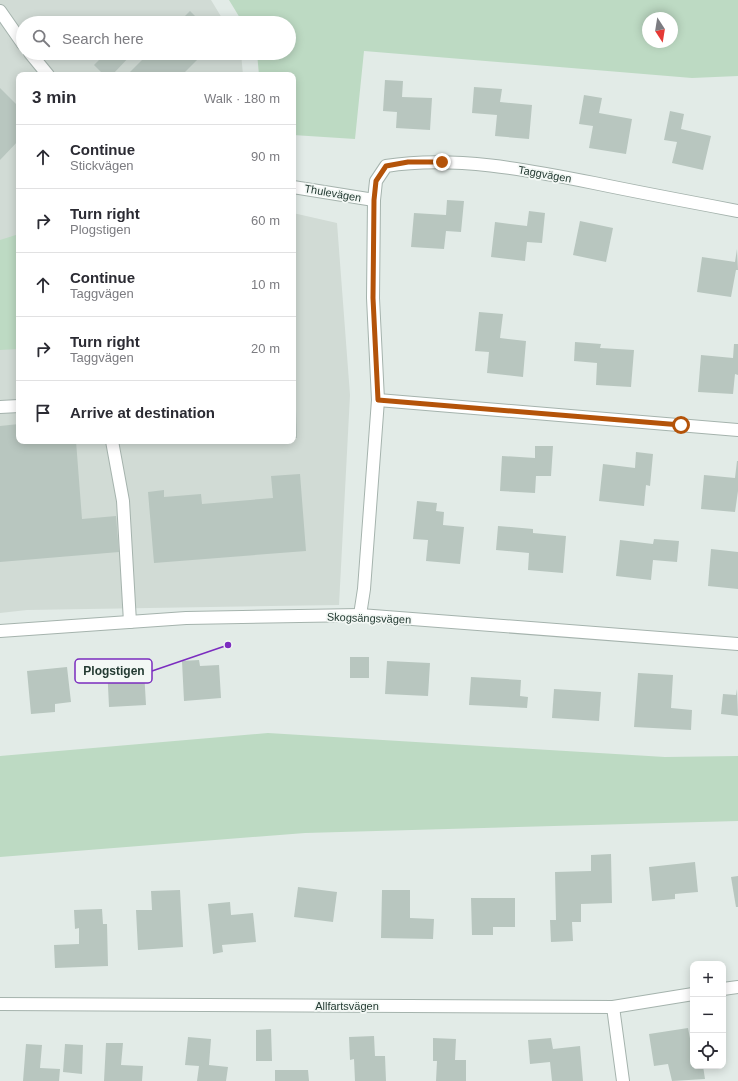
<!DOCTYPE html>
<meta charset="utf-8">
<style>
body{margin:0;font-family:Helvetica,sans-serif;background:#f7f7f7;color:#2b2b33}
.controls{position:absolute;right:12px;bottom:12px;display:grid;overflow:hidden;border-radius:8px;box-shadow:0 2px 10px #0003}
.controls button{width:36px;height:36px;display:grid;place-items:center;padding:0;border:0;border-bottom:1px solid #e1e1e2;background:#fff;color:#2b2b33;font:20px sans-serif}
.compass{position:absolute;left:642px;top:12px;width:36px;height:36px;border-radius:50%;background:#fff;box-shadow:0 2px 10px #0003;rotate:168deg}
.stop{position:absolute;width:12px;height:12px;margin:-9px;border:3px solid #b45309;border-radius:50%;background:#fff}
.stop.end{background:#b45309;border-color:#fff;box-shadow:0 1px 4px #0008}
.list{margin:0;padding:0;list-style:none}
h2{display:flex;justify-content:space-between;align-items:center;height:52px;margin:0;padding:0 16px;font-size:17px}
h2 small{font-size:13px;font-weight:400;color:#7c7c81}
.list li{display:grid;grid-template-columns:26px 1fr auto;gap:12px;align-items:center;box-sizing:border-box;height:64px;padding:0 16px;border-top:1px solid #e1e1e2}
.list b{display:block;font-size:15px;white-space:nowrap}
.list p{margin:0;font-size:13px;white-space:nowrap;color:#7c7c81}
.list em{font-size:13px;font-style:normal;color:#7c7c81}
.icon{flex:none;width:22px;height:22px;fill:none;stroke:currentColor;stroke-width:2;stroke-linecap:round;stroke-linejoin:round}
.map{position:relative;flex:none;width:738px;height:1081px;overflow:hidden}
.search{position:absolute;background:#fff;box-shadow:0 2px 10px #0003;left:16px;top:16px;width:280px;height:44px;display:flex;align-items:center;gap:10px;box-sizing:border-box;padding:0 14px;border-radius:22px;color:#7c7c81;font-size:15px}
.panel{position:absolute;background:#fff;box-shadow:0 2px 10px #0003;left:16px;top:72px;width:280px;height:372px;border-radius:8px}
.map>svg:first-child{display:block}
.built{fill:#d1dbd5}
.green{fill:#bddac3;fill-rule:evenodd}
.building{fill:#b8c6bf}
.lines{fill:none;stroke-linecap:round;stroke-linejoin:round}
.service-casing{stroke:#a5b3ad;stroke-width:14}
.minor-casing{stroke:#a5b3ad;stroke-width:14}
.service{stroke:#fff;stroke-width:12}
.minor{stroke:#fff;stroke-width:12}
.route{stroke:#b45309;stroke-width:5}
.labels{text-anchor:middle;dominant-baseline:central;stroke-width:3.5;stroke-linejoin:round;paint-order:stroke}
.street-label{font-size:11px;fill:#243b33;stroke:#f3f8f5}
.leader{fill:none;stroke:#7b2cbf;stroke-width:1.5}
.callout-dot{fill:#7b2cbf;stroke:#f3f8f5;stroke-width:1.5}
.callout{fill:#f3f8f5;stroke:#7b2cbf;stroke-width:1.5}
.callout-label{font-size:12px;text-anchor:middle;font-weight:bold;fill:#243b33}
</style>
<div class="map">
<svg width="738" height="1081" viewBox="0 0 738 1081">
<rect width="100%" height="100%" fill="#e2ebe7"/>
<polygon class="built" points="0,0 211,0 225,23 23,23 23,53 241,53 243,75 19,75 19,441 293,441 293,213 337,223 350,395 339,605 27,610 0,613"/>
<g class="green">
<path d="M 229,0 L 738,0 L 738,76 L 692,78 L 364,51 L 355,139 L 293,135 L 293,75 L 259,75 L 257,53 L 289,53 L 289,23 L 243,23 ZM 648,18 L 672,18 L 672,42 L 648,42 Z"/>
<polygon points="19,234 19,349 0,350 0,240"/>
<polygon points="268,733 665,757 738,756 738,821 305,833 0,857 0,756"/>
</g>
<g class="building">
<polygon points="190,11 202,23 178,23"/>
<polygon points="106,53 133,53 112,75 104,75 94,65"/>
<polygon points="149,53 204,53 182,75 132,75 130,72"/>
<polygon points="385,80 403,81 402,97 432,98 430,130 396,128 397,112 383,111"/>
<polygon points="474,87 502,89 500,102 532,105 529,139 495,136 497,115 472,113"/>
<polygon points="0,88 19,107 19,140 0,160"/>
<polygon points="584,95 602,98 599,113 632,119 626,154 589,148 593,126 579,124"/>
<polygon points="670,111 684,114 681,129 711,136 703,170 672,163 677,142 664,140"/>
<polygon points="447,200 464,201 461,232 446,231 444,249 411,247 414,213 446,215"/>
<polygon points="529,211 545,213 542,243 527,242 525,261 491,257 495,222 527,226"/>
<polygon points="580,221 613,228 606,262 573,255"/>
<polygon points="737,249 738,270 736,270 731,297 697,292 702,257 735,262"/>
<polygon points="479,312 503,314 500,338 526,341 523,377 487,373 489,352 475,351"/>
<polygon points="575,342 601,344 600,348 634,350 631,387 596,385 597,363 574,361"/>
<polygon points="734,344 738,344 738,375 735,374 733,394 698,392 701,355 733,358"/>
<polygon points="293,410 296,410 297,438 293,438"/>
<polygon points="19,424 19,441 76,441 82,519 116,516 119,552 0,562 0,426"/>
<polygon points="535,446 553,446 551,476 536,476 535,493 500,491 502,456 535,458"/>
<polygon points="636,452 653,454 650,486 646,485 644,506 599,501 603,464 635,468"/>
<polygon points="737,461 738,461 738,491 735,512 701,509 704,475 735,478"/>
<polygon points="300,474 306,551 154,563 148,492 164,490 164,497 201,494 202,504 273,498 271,476"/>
<polygon points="417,501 437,503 436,511 444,512 443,525 464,527 460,564 426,561 428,540 413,539"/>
<polygon points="498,526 533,529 533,533 566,536 563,573 528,570 529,553 496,550"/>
<polygon points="654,539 679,541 677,562 653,560 651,580 616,576 620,540 653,544"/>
<polygon points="711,549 738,552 738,589 708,586"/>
<rect x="350" y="657" width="19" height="21"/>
<polygon points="199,660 200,666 219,665 221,698 184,701 182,661"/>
<polygon points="387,661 430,663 428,696 385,694"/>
<polygon points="107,665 125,665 125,671 144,670 146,705 109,707"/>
<polygon points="67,667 71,702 55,704 55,712 31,714 27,671"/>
<polygon points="638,673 673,675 671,708 692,710 691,730 634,727"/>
<polygon points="471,677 521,680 520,696 528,697 527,708 469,705"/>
<polygon points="554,689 601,692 599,721 552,718"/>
<polygon points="737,689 738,716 721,714 723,694 736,695"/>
<polygon points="611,854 612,903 581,904 581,922 572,922 573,941 551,942 550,920 556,920 555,872 591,871 591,855"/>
<polygon points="695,862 698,892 675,894 675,899 652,901 649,867"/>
<polygon points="738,876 738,907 736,907 731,877"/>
<polygon points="298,887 337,892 333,922 294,917"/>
<polygon points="180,890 183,947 138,950 136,910 152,910 151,891"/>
<polygon points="382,890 410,890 410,918 434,919 433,939 381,938"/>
<polygon points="471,898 515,898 515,927 493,927 493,935 472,935"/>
<polygon points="230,902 231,915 253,913 256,942 222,945 223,952 213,954 208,904"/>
<polygon points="102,909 103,924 107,924 108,966 55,968 54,945 79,944 79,928 75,929 74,910"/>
<polygon points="688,1028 693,1054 693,1066 703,1066 705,1079 672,1081 668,1064 654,1066 649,1034"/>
<polygon points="271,1029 272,1061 256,1061 256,1030"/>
<polygon points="374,1036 375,1056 385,1056 386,1081 355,1081 354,1059 350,1060 349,1037"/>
<polygon points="188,1037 211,1039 209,1065 228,1067 226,1081 197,1081 199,1066 185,1065"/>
<polygon points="433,1038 456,1039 455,1060 466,1060 466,1081 436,1081 437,1061 433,1061"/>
<polygon points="551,1038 553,1049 580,1046 583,1081 552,1081 550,1062 530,1064 528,1040"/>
<polygon points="106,1043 123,1043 121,1065 143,1066 142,1081 104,1081"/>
<polygon points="26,1044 42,1045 40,1068 60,1069 59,1081 23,1081"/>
<polygon points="65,1044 83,1045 82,1074 63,1072"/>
<polygon points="275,1070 308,1070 309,1081 275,1081"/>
</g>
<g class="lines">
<g class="service-casing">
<g id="service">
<polyline points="0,407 19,406"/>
<polyline points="112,441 123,501 130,622"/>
</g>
</g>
<g class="minor-casing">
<g id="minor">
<polyline points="0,11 23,44"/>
<polyline points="30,53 48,75"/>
<polyline points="293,187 374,200"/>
<polyline points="378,400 738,430"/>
<path d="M 360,615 L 364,589 L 378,400 L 373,298 L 374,200 L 376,181 L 386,166 C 453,155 529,170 594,183 C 642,193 690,202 738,211"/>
<polyline points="0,631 186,618 360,615 738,644"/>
<polyline points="723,989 738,987"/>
<polyline points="0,1004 613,1007 693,994"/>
<polyline points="613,1007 623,1081"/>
</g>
</g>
<use href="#service" class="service"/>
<use href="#minor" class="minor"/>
</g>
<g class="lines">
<polyline class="route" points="442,162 408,162 386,166 376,181 374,200 373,298 378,400 681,425"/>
</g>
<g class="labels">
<g class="street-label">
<text transform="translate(545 174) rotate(10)">Taggvägen</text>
<text transform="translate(333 193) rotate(10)">Thulevägen</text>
<text transform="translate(369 618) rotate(2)">Skogsängsvägen</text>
<text x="347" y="1006">Allfartsvägen</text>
</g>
</g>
<path class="leader" d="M228 645L152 671"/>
<circle class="callout-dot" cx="228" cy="645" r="4"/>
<rect class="callout" x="75" y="659" width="77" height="24" rx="4"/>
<g class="callout-label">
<text x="114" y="675">Plogstigen</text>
</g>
</svg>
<div class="controls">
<button>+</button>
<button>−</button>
<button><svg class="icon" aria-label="locate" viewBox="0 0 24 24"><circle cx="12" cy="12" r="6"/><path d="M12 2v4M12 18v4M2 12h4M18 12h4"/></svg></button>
</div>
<svg class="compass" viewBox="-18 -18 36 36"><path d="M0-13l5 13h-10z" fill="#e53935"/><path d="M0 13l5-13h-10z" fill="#7c7c81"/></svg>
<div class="stop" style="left:681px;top:425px"></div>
<div class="stop end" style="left:442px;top:162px"></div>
<div class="search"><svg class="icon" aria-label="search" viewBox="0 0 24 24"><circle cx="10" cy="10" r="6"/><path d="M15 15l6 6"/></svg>Search here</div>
<section class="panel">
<h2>3 min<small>Walk · 180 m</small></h2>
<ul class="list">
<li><svg class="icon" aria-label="ahead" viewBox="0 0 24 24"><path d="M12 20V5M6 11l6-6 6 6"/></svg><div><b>Continue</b><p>Stickvägen</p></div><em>90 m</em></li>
<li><svg class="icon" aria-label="right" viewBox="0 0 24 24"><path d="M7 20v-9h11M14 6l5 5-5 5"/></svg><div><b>Turn right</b><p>Plogstigen</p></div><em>60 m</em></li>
<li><svg class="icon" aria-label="ahead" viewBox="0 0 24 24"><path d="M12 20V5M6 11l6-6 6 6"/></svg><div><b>Continue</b><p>Taggvägen</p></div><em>10 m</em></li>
<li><svg class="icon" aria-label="right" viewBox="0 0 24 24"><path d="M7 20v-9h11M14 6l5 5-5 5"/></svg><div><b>Turn right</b><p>Taggvägen</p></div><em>20 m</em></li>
<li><svg class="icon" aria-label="arrive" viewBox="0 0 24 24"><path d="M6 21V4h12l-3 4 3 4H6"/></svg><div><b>Arrive at destination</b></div></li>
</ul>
</section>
</div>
